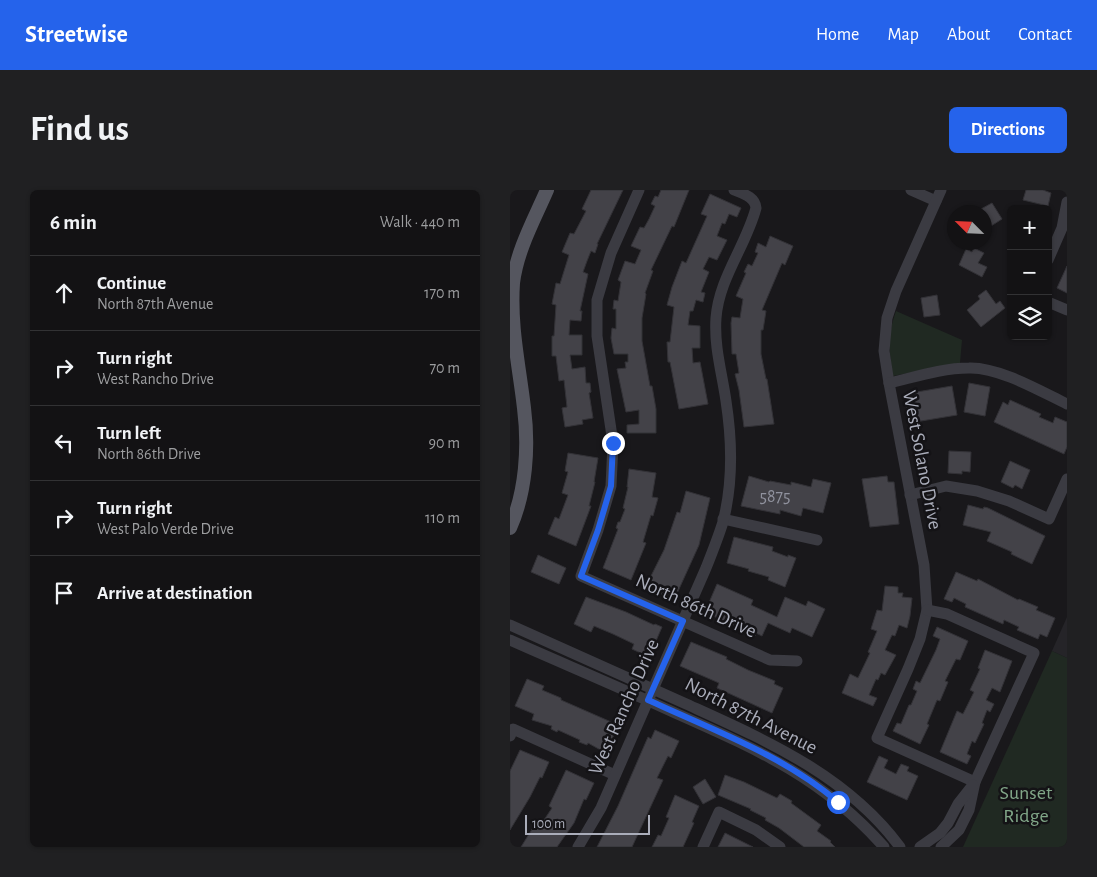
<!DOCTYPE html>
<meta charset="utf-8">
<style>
body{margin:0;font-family:"Alegreya Sans",sans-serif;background:#202022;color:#f1f3f6}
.controls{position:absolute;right:15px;top:15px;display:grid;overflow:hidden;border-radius:8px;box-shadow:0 1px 4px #0004}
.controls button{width:45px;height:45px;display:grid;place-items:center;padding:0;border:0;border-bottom:1px solid #323234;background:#131214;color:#f1f3f6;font:25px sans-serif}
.compass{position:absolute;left:437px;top:15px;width:45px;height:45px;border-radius:50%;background:#131214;box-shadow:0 1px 4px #0004;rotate:294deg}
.scale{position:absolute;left:15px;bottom:12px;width:125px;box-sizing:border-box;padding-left:5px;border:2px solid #aaadba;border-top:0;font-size:14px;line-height:18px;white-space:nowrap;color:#aaadba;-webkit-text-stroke:4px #141316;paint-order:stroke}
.stop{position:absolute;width:15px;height:15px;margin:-11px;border:4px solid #2563eb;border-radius:50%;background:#fff}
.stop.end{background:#2563eb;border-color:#fff;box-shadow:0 1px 5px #0008}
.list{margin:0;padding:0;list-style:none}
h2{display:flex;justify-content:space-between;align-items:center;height:65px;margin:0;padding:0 20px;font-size:21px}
h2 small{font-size:16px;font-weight:400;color:#9d9ea0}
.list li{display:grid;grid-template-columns:32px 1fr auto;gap:15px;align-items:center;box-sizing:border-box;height:75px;padding:0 20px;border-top:1px solid #323234}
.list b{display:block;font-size:19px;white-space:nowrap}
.list p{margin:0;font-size:16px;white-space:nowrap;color:#9d9ea0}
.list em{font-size:16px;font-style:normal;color:#9d9ea0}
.icon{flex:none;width:28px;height:28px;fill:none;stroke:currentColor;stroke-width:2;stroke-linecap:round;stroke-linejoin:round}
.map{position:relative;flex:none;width:557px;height:657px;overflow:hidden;border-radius:8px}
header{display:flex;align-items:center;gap:30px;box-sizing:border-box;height:70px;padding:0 25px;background:#2563eb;color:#fff}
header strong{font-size:24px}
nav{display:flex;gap:28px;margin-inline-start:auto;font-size:18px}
.intro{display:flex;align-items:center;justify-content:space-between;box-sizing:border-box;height:120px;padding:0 30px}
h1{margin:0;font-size:35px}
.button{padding:12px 22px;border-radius:8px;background:#2563eb;color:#fff;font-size:18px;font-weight:700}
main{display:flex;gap:30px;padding:0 30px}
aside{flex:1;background:#131214;border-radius:8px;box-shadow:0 1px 4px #0004}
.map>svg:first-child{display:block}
.built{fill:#252428}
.green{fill:#202922}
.building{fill:#434248;stroke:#333237}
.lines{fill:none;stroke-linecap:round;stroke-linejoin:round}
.minor{stroke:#3b3b42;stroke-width:11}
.major{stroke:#55565f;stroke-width:14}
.route{stroke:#2563eb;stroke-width:6}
.labels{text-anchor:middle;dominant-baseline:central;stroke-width:5;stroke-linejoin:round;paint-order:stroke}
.number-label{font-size:18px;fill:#90929e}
.street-label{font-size:20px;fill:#aaadba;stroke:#141316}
.park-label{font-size:20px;fill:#81a688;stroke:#141316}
</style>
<header>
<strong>Streetwise</strong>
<nav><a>Home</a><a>Map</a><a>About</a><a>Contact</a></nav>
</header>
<div class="intro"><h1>Find us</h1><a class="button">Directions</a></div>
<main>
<aside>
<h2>6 min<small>Walk · 440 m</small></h2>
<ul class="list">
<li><svg class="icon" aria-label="ahead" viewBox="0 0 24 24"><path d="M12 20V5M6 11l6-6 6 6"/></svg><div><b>Continue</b><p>North 87th Avenue</p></div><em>170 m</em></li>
<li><svg class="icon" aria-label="right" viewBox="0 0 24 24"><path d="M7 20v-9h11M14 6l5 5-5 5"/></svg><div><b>Turn right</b><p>West Rancho Drive</p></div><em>70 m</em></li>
<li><svg class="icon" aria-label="left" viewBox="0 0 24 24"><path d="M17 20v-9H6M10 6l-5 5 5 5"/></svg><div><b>Turn left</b><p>North 86th Drive</p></div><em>90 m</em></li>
<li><svg class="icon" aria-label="right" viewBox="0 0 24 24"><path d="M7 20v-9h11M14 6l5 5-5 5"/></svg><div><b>Turn right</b><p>West Palo Verde Drive</p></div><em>110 m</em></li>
<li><svg class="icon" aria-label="arrive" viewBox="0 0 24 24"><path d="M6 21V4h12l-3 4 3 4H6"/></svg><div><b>Arrive at destination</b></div></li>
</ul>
</aside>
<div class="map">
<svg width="557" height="657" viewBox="0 0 557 657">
<rect width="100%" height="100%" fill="#19181b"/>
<polygon class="built" points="557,427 557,468 542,461"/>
<g class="green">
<path d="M 386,121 L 452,150 L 450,173 L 383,186 C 379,159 377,147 386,121 Z"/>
<polygon points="542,461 557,468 557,657 453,657"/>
</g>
<g class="building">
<polygon points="81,0 113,0 87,54 88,54 85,63 81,61 77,71 73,82 78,84 70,121 72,121 71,131 60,130 59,145 72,145 72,165 60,165 62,179 75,177 76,193 80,193 81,202 79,203 83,228 72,230 73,234 55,237 52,218 57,217 54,190 49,191 46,166 42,166 42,146 44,146 46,115 42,114 46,93 50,94 59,65 52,62 60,43 64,44 76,21 72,19"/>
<polygon points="151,0 179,0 164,37 162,36 141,80 143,81 135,103 136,104 132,128 132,151 140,196 142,196 146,219 146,243 117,243 117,235 129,234 129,220 116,222 107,179 116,178 115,172 118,172 118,164 104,164 101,148 102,138 106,139 106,119 103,119 104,110 108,111 111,92 108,90 115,71 125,74 131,60 121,56 130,37 134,38 139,29 145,16 141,14 145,6 148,7"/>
<polygon points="516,0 533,0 541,3 538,16 513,10"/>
<polygon points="200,4 231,18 227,27 219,24 215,34 212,33 207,46 217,50 207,70 199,67 193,79 199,82 191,102 195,103 193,112 186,110 183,121 180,121 178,135 190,136 190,158 182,158 183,173 190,172 198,214 169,219 160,172 158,172 157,152 160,152 164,117 157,115 162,97 172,71 176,73 197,26 191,24"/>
<polygon points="482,13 492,29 481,36 474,22 471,19"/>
<polygon points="260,46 283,56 275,75 272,73 252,120 256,121 253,140 251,140 251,164 256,189 257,189 264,234 234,237 229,200 225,184 229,183 226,164 222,164 221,133 222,127 230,128 233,109 226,106 236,83 234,82 238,74 242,76 248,63 245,62 248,53 256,57"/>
<polygon points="464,58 474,63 468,73 477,77 472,87 449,75 456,59 462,62"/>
<polygon points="557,76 557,103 547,98"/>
<polygon points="476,100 486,114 490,111 495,118 471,137 457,120 470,109 468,106"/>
<polygon points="427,105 430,125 414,127 411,108"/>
<polygon points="459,193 480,197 475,226 454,222"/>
<polygon points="442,196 447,225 399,233 395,204"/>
<polygon points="500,210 531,224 529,227 543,233 545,227 557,232 557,257 554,264 484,232 493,212 498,215"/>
<polygon points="439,261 461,262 460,282 452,281 452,284 438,283"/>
<polygon points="58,263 88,268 84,292 85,292 79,316 81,316 66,356 38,344 45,327 49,329 58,305 52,303 58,282 55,281"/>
<polygon points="500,271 520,280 512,299 505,295 503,298 491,292"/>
<polygon points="119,279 146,283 142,307 148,308 143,326 141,325 133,352 136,353 121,390 93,378 108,339 106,338 108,332 110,332 115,319 113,318 118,297 117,297"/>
<polygon points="239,286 259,292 260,291 281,295 281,292 301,297 303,289 321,293 313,323 293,318 291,326 270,320 270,324 231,316"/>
<polygon points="377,286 378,292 384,292 389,334 360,337 352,289"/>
<polygon points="176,301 200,308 189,355 164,410 135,398 154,360 167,322 170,323"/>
<polygon points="458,315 473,319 474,317 478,318 535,346 522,374 501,364 502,362 477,351 481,342 453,335"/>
<polygon points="224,347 263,357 262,361 278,367 278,365 286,368 275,397 258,390 259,387 238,381 239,379 217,373"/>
<polygon points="28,365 56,378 49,394 21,382"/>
<polygon points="446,382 467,391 468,389 508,410 509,409 528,417 526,420 545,428 537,447 530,444 528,449 507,440 509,437 494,430 493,434 455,417 456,414 444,408 442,412 434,409"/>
<polygon points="207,394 243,410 241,415 267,427 275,407 296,416 298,411 315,419 302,447 282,438 280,443 258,433 252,446 246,443 245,446 195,422"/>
<polygon points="375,396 388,397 388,403 393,403 392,407 402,408 400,426 397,438 389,435 385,446 382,445 375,460 386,465 375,485 371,483 368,490 366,489 359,505 367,508 363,516 332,503 340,484 348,488 360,463 358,462 367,441 361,439 367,420 372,421"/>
<polygon points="76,407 116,422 144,435 145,434 152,437 139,467 122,459 124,454 103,444 84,436 81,442 64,434"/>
<polygon points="427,437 458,451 450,470 446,469 435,491 438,492 430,511 427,510 417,534 419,535 410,554 383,541 387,533 391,534 399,515 401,515 407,501 403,499 406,491 410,493 426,460 430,449 423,446"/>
<polygon points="181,452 217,467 216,469 238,480 265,491 264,494 273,498 262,523 207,498 209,493 170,476"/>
<polygon points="475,460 502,471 490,502 482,498 476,510 484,514 480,522 477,520 472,533 474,534 465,553 462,551 457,564 461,566 457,574 430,562 447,521 453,524 464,502 460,500 470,479 468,478"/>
<polygon points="17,489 34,496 32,500 51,508 51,510 108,535 96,563 78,553 77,555 69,552 70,550 48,540 47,542 41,539 42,536 22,530 24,524 5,516"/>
<polygon points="145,540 169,551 161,568 158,566 147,588 153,590 122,657 87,657 108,616 138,547 141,549"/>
<polygon points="10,560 39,572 32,588 30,587 20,607 0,640 0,581"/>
<polygon points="369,566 378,570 374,578 386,584 391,574 399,577 397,581 408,586 397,610 357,592"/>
<polygon points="56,580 84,593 76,610 74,609 64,633 47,657 11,657 24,636 28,639 42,618 39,616"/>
<polygon points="215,585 234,592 267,608 270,604 282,611 281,613 311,635 307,641 321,651 320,652 325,657 294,657 269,638 255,630 256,628 240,620 241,619 208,605"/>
<polygon points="195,589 206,607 193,614 183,597"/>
<polygon points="165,605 189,616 182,632 184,633 173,657 142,657 148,645 151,646 159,628 156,627"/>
<polygon points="215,643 243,657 208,657"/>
</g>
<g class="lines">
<g class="minor">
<polyline points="129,0 101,63 87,110 87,146 103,253 101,296 88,340 71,386 260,470 287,471"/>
<polyline points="401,0 426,11"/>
<polyline points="431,0 386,101 377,128 374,161 379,193 414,375 417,420 410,449 398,479 367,548 465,592"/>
<polyline points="538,70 552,38 557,12"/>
<polyline points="538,112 557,120"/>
<path d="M 379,193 C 405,187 432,178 459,178 C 489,177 530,201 557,214"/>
<polyline points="400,305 436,296 467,301 499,311 539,329 557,289"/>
<polyline points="213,329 307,350"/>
<polyline points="417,420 437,424 524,463 465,592 459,620 449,640 431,657"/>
<path d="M 0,435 C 58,461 116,487 174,513 C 253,549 336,584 390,657"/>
<path d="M 0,450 C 54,474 109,497 163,522 C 246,559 312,587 374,657"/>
<polyline points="0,546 3,539 105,585"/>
<path d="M 68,657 L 91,618 L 196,378 C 202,363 208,348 213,332 C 223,293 222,250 216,211 C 212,183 204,157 206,128 C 209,88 236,56 246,18 C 245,7 234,4 224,0"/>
<polyline points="193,657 209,622 246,640 270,657"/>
<polyline points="410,657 430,643 438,633 448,614 463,595"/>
</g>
<path class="major" d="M 0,338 C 16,302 19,257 14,218 C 9,175 0,136 3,93 C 7,60 24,30 37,0"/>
</g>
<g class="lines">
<path class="route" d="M 103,253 L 101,296 L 88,340 L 71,386 L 173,431 L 138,510 C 203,540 273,565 328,612"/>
</g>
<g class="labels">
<g class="number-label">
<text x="265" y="307">5875</text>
</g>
<g class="street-label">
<text transform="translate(412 270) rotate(79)">West Solano Drive</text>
<text transform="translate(186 416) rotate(24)">North 86th Drive</text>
<text transform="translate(114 517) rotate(-66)">West Rancho Drive</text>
<text transform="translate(241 526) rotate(27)">North 87th Avenue</text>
</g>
<g class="park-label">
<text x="516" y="603">Sunset<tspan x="516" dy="23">Ridge</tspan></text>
</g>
</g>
</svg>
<div class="controls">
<button>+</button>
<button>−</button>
<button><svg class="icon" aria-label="layers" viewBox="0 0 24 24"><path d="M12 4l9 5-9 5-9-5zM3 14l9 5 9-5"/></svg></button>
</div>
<svg class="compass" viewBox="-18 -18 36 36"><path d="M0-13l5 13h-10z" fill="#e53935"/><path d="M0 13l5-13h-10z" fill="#9d9ea0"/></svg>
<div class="scale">100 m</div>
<div class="stop" style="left:328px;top:612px"></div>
<div class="stop end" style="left:103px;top:253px"></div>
</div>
</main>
